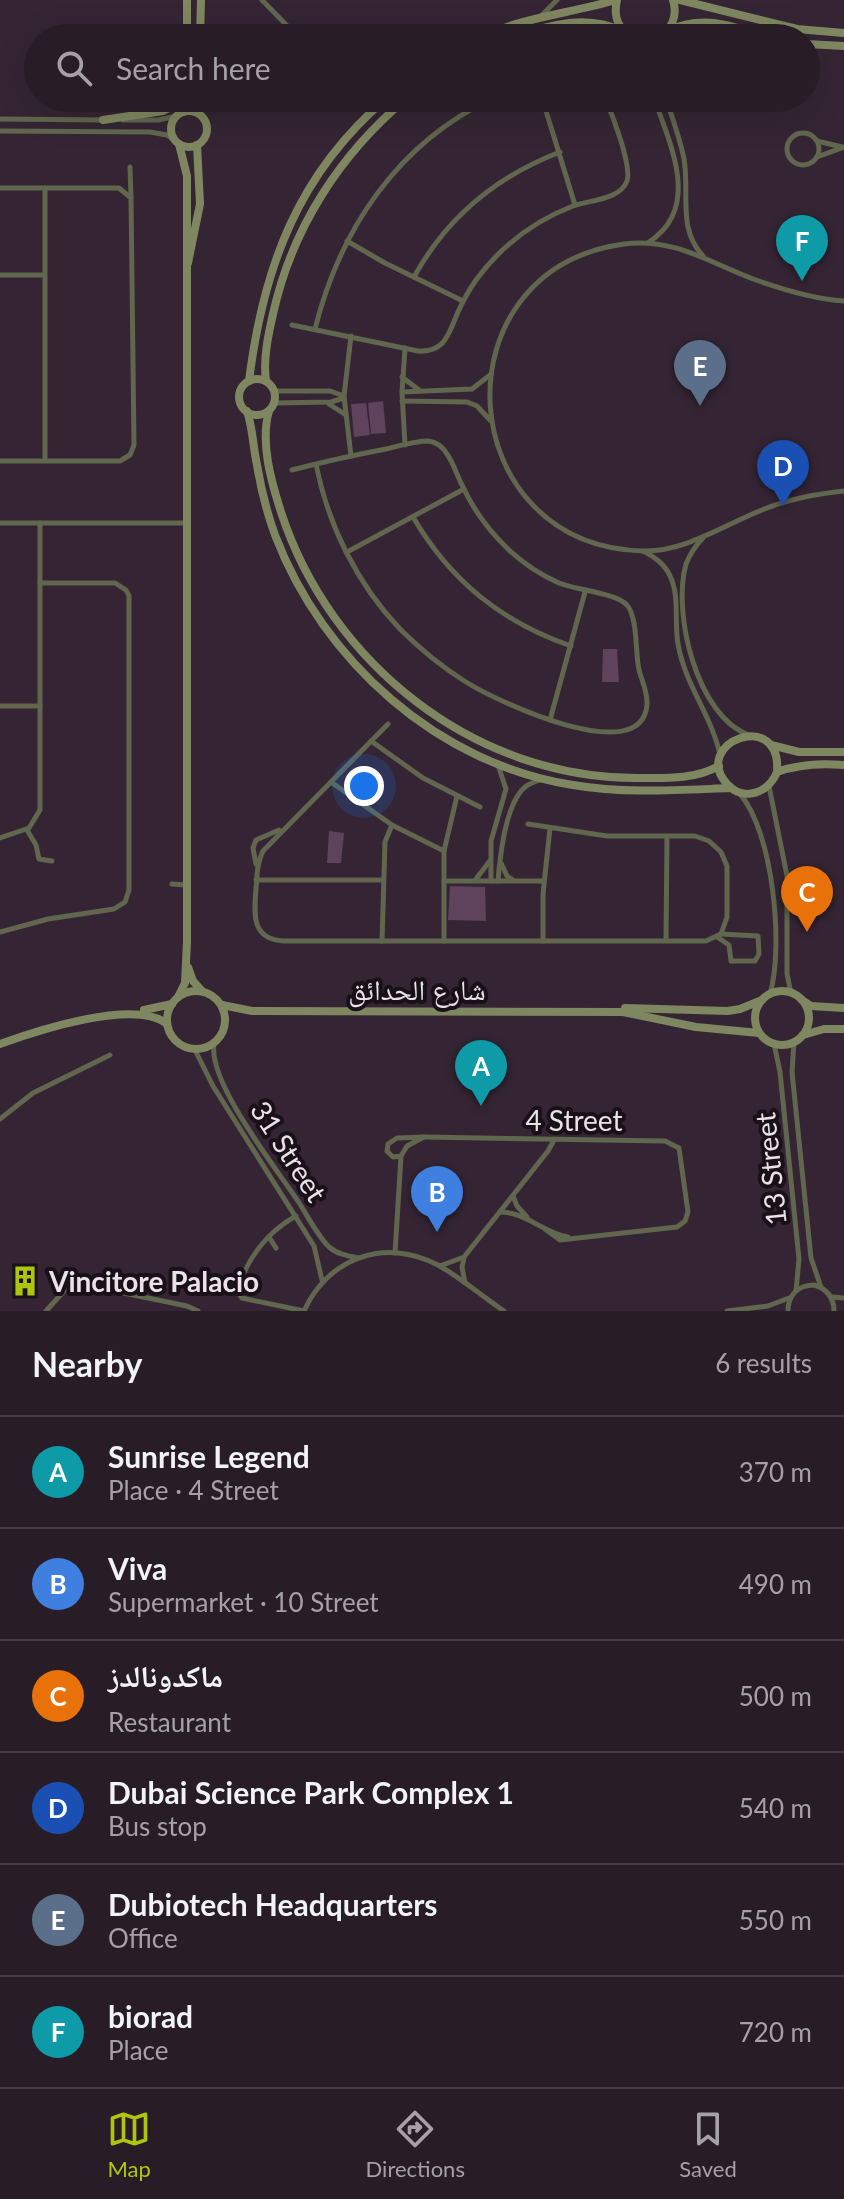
<!DOCTYPE html>
<meta charset="utf-8">
<style>
body{margin:0;font-family:Lato,"Noto Naskh Arabic",sans-serif;background:#30252f;color:#f1f3f6}
.you{position:absolute;left:364px;top:786px;width:28px;height:28px;margin:-20px;border:6px solid #fff;border-radius:50%;background:#1a73e8;box-shadow:0 0 0 12px #1a73e833}
.badge{display:grid;place-items:center;width:52px;height:52px;border-radius:50%;background:#adc60d;color:#fff;font-size:26px;font-weight:700}
.pin{position:absolute;translate:-50% -66px;filter:drop-shadow(0 2px 4px #0008)}
.pin::after{content:'';position:absolute;top:42px;width:28px;height:24px;background:inherit;clip-path:polygon(0 0,100% 0,50% 100%)}
.list{margin:0;padding:0;list-style:none}
h2{display:flex;justify-content:space-between;align-items:center;height:104px;margin:0;padding:0 32px;font-size:34px}
h2 small{font-size:26px;font-weight:400;color:#a5a1a7}
.list li{display:grid;grid-template-columns:52px 1fr auto;gap:24px;align-items:center;box-sizing:border-box;height:112px;padding:0 32px;border-top:2px solid #443a44}
.list b{display:block;font-size:30px;white-space:nowrap}
.list p{margin:0;font-size:26px;white-space:nowrap;color:#a5a1a7}
.list em{font-size:26px;font-style:normal;color:#a5a1a7}
.icon{flex:none;width:44px;height:44px;fill:none;stroke:currentColor;stroke-width:2;stroke-linecap:round;stroke-linejoin:round}
.map{position:relative;flex:none;width:844px;height:1311px;overflow:hidden}
.search{position:absolute;background:#281c27;box-shadow:0 8px 32px #0002;left:24px;right:24px;top:24px;height:88px;display:flex;align-items:center;gap:20px;box-sizing:border-box;padding:0 28px;border-radius:44px;color:#a5a1a7;font-size:30px}
.sheet{height:776px;background:#281c27}
nav{display:flex;justify-content:space-around;align-items:center;box-sizing:border-box;height:112px;border-top:2px solid #443a44;background:#281c27;font-size:22px;color:#a5a1a7}
nav a{display:grid;justify-items:center;gap:4px}
nav .on{color:#adc60d}
.map>svg:first-child{display:block}
.green{fill:#5f425c}
.lines{fill:none;stroke-linecap:round;stroke-linejoin:round}
.street{stroke:#61664e;stroke-width:5}
.secondary{stroke:#7f8760;stroke-width:8}
.labels{text-anchor:middle;dominant-baseline:central;stroke-width:8;stroke-linejoin:round;paint-order:stroke}
.street-label{font-size:28px;fill:#ece1eb;stroke:#181118}
.poi-label{font-size:28px;font-weight:bold;fill:#ece1eb;stroke:#181118;text-anchor:start}
</style>
<div class="map">
<svg width="844" height="1311" viewBox="0 0 844 1311">
<rect width="100%" height="100%" fill="#352534"/>
<g class="green">
<polygon points="383,401 386,433 371,434 368,403"/>
<polygon points="366,403 370,435 354,437 351,404"/>
<polygon points="603,649 617,649 619,682 602,682"/>
<polygon points="329,831 344,833 341,863 327,863"/>
<polygon points="450,886 485,887 486,921 448,920"/>
</g>
<g class="lines">
<g class="street">
<polyline points="262,0 299,38"/>
<polyline points="541,16 557,0"/>
<polyline points="360,98 376,98"/>
<polyline points="542,98 575,205"/>
<path d="M 666,98 C 672,118 680,138 684,159 C 690,194 677,228 703,256"/>
<polyline points="0,119 105,120"/>
<polyline points="123,120 158,120 177,116"/>
<polyline points="0,131 150,132 167,135 174,140"/>
<circle cx="803" cy="149" r="16"/>
<polyline points="817,141 842,147"/>
<polyline points="817,157 844,147"/>
<polyline points="130,167 131,197"/>
<polyline points="0,188 119,188 131,198 134,445 130,455 120,461 0,461"/>
<polyline points="45,188 45,460"/>
<polyline points="347,241 385,263 463,301"/>
<path d="M 649,242 C 702,208 670,144 654,98"/>
<polyline points="0,275 44,275"/>
<path d="M 414,277 C 447,217 495,177 560,152"/>
<path d="M 844,301 C 814,299 784,290 756,280 C 712,264 674,237 624,244 C 434,270 451,546 643,551 C 685,552 724,525 762,510 C 788,499 816,494 844,491"/>
<path d="M 292,325 L 418,351 C 446,353 449,332 458,312 C 463,301 469,290 476,280 C 501,246 534,221 573,206 C 589,200 620,200 627,181 C 632,165 612,114 605,98"/>
<path d="M 315,329 C 340,229 398,143 493,98"/>
<polyline points="405,348 402,392 405,445"/>
<polyline points="402,377 419,390"/>
<polyline points="274,391 330,391 344,396"/>
<polyline points="402,392 472,389 490,375"/>
<polyline points="402,401 467,402 477,406 490,420"/>
<polyline points="274,403 331,402 344,398"/>
<polyline points="329,404 346,415"/>
<polyline points="351,456 344,396 351,336"/>
<path d="M 292,470 C 323,462 354,455 386,449 C 399,446 414,441 428,441 C 436,442 443,447 447,454 C 454,464 457,476 463,487 C 474,511 489,531 509,550 C 523,563 541,575 559,583 C 576,590 616,593 627,605 C 638,618 635,652 639,670 C 642,681 648,693 647,705 C 641,770 494,700 466,682 C 442,667 420,649 400,629 C 357,584 328,525 316,464"/>
<path d="M 413,517 C 450,580 501,622 571,646"/>
<polyline points="0,523 187,523"/>
<path d="M 703,538 C 695,546 690,554 686,564 C 672,613 697,717 749,735"/>
<path d="M 643,551 C 655,557 665,564 670,576 C 680,596 674,622 678,644 C 685,685 712,716 720,755"/>
<polyline points="347,552 464,489"/>
<polyline points="0,706 40,706"/>
<polyline points="550,720 585,592"/>
<path d="M 388,724 L 263,851 C 257,863 257,875 256,889 C 254,914 251,940 285,941 L 706,941 L 721,934 L 727,917 L 727,866 L 721,852 L 709,841 L 695,836 L 607,836 L 528,824"/>
<polyline points="371,741 423,778 480,807"/>
<polyline points="331,782 392,825 444,851"/>
<polyline points="769,786 787,876 787,974 791,993"/>
<path d="M 740,794 C 773,832 784,946 770,994"/>
<polyline points="27,830 36,845 39,859 52,861"/>
<polyline points="0,838 29,828 40,810 40,523"/>
<polyline points="501,863 507,876 513,880"/>
<polyline points="256,864 253,848 256,840 279,830"/>
<polyline points="476,879 489,862"/>
<polyline points="256,880 382,880"/>
<polyline points="444,881 544,881"/>
<polyline points="491,881 491,841 506,789 498,765"/>
<path d="M 498,881 C 500,856 505,804 525,787 C 530,783 537,781 543,779"/>
<polyline points="172,884 186,885"/>
<polyline points="0,932 48,919 114,909 125,902 129,890 129,596 126,590 115,583 40,583"/>
<polyline points="717,937 729,945 731,961 755,961 759,954 758,936 721,934"/>
<polyline points="666,940 667,837"/>
<polyline points="382,941 385,842 392,825"/>
<polyline points="444,941 444,851 457,796"/>
<polyline points="543,941 543,894 550,828"/>
<polyline points="794,1042 792,1072 811,1258 821,1287"/>
<path d="M 214,1044 C 208,1082 275,1167 298,1201 C 307,1215 317,1235 329,1247 C 337,1254 348,1256 358,1258"/>
<polyline points="774,1044 780,1072 799,1259 796,1291"/>
<polyline points="195,1050 213,1086 314,1246 322,1280"/>
<polyline points="0,1119 33,1093 110,1055"/>
<polyline points="424,1137 665,1141 679,1148 688,1212 685,1221 677,1227 560,1240 545,1229"/>
<polygon points="424,1137 407,1146 401,1156 393,1157 387,1151 388,1144 397,1138"/>
<polyline points="513,1196 517,1206 527,1217"/>
<path d="M 500,1212 C 526,1212 543,1233 568,1237"/>
<path d="M 296,1216 C 267,1232 247,1259 237,1291 L 242,1298 L 304,1311"/>
<polyline points="269,1237 276,1248"/>
<polyline points="395,1253 401,1156"/>
<polyline points="464,1258 462,1267 465,1283"/>
<polyline points="440,1266 464,1257 548,1151 554,1140"/>
<polyline points="832,1297 844,1298"/>
<polyline points="46,1311 65,1290 80,1284 187,1306 198,1311"/>
<path d="M 304,1311 C 328,1258 385,1237 438,1265 C 461,1278 482,1296 504,1311"/>
<polyline points="727,1311 768,1306 789,1298"/>
<path d="M 788,1311 C 788,1295 798,1285 814,1285 C 827,1289 834,1297 834,1311"/>
</g>
<g class="secondary">
<polyline points="187,0 187,38"/>
<path d="M 617,0 C 613,17 618,29 633,38"/>
<polyline points="680,0 797,29 844,33"/>
<path d="M 667,31 C 706,13 734,28 774,38"/>
<polyline points="200,38 201,0"/>
<path d="M 477,38 C 525,17 567,14 616,0"/>
<path d="M 514,38 C 549,24 589,14 624,32"/>
<path d="M 657,38 C 672,30 678,16 673,0"/>
<polyline points="806,44 844,46"/>
<circle cx="189" cy="129" r="18"/>
<polyline points="183,112 187,98"/>
<polyline points="198,113 199,98"/>
<polyline points="103,120 163,111 171,107 177,98"/>
<polyline points="188,263 200,204 197,145"/>
<circle cx="257" cy="397" r="18"/>
<path d="M 249,381 C 263,268 298,173 387,98"/>
<path d="M 266,381 C 263,359 268,336 273,314 C 292,228 340,154 407,98"/>
<path d="M 247,411 C 253,429 253,447 257,465 C 261,489 267,513 275,535 C 323,661 438,764 573,785 C 625,794 678,790 731,788"/>
<path d="M 269,411 C 260,442 271,481 281,512 C 330,663 474,778 636,778 C 664,778 694,780 719,766"/>
<polyline points="771,745 799,752 844,752"/>
<path d="M 777,772 C 782,707 690,743 727,784 C 744,803 769,792 777,772 C 799,764 821,763 844,765"/>
<polyline points="188,967 193,981 202,991"/>
<circle cx="196" cy="1020" r="29"/>
<circle cx="782" cy="1018" r="27"/>
<polyline points="178,997 185,983 187,942 187,176 179,144"/>
<polyline points="802,1000 811,1006 844,1008"/>
<polyline points="222,1005 252,1011 623,1012 696,1027 759,1033"/>
<polyline points="625,1008 728,1011 740,1009 762,1000"/>
<polyline points="144,1010 172,1004"/>
<polyline points="803,1035 824,1029 844,1029"/>
<path d="M 0,1044 C 36,1031 135,998 167,1024"/>
</g>
</g>
<defs>
<g id="building-bare" transform="scale(2.4)"><path d="M-4-6H4V6H1V3H-1V6H-4ZM-2.5-4.3h1.7v1.8h-1.7ZM.8-4.3h1.7v1.8H.8ZM-2.5-1h1.7V.8h-1.7ZM.8-1h1.7V.8H.8Z" fill="#adc60d" stroke="#181118" stroke-width="2.5" paint-order="stroke"/></g>
</defs>
<g fill-rule="evenodd">
<use href="#building-bare" x="25" y="1281"/>
</g>
<g class="labels">
<g class="street-label">
<text x="417" y="989">شارع الحدائق</text>
<text x="574" y="1120">4 Street</text>
<text transform="translate(289 1151) rotate(57)">31 Street</text>
<text transform="translate(770 1169) rotate(-96)">13 Street</text>
</g>
<g class="poi-label">
<text x="49" y="1281">Vincitore Palacio</text>
</g>
</g>
</svg>
<div class="you"></div>
<div class="pin badge" style="left:481px;top:1106px;background:#0f9aa8">A</div>
<div class="pin badge" style="left:437px;top:1232px;background:#3f7fe0">B</div>
<div class="pin badge" style="left:807px;top:932px;background:#e8710a">C</div>
<div class="pin badge" style="left:783px;top:506px;background:#1a4fb4">D</div>
<div class="pin badge" style="left:700px;top:406px;background:#5c6f8a">E</div>
<div class="pin badge" style="left:802px;top:281px;background:#0f9aa8">F</div>
<div class="search"><svg class="icon" aria-label="search" viewBox="0 0 24 24"><circle cx="10" cy="10" r="6"/><path d="M15 15l6 6"/></svg>Search here</div>
</div>
<section class="sheet">
<h2>Nearby<small>6 results</small></h2>
<ul class="list">
<li><span class="badge" style="background:#0f9aa8">A</span><div><b>Sunrise Legend</b><p>Place · 4 Street</p></div><em>370 m</em></li>
<li><span class="badge" style="background:#3f7fe0">B</span><div><b>Viva</b><p>Supermarket · 10 Street</p></div><em>490 m</em></li>
<li><span class="badge" style="background:#e8710a">C</span><div><b>ماكدونالدز</b><p>Restaurant</p></div><em>500 m</em></li>
<li><span class="badge" style="background:#1a4fb4">D</span><div><b>Dubai Science Park Complex 1</b><p>Bus stop</p></div><em>540 m</em></li>
<li><span class="badge" style="background:#5c6f8a">E</span><div><b>Dubiotech Headquarters</b><p>Office</p></div><em>550 m</em></li>
<li><span class="badge" style="background:#0f9aa8">F</span><div><b>biorad</b><p>Place</p></div><em>720 m</em></li>
</ul>
</section>
<nav>
<a class="on"><svg class="icon" aria-label="map" viewBox="0 0 24 24"><path d="M3 6l6-2 6 2 6-2v14l-6 2-6-2-6 2zM9 4v14M15 6v14"/></svg>Map</a>
<a><svg class="icon" aria-label="directions" viewBox="0 0 24 24"><path d="M12 3l9 9-9 9-9-9zM9 14v-3h6M13 9l2 2-2 2"/></svg>Directions</a>
<a><svg class="icon" aria-label="saved" viewBox="0 0 24 24"><path d="M7 4h10v16l-5-4-5 4z"/></svg>Saved</a>
</nav>
